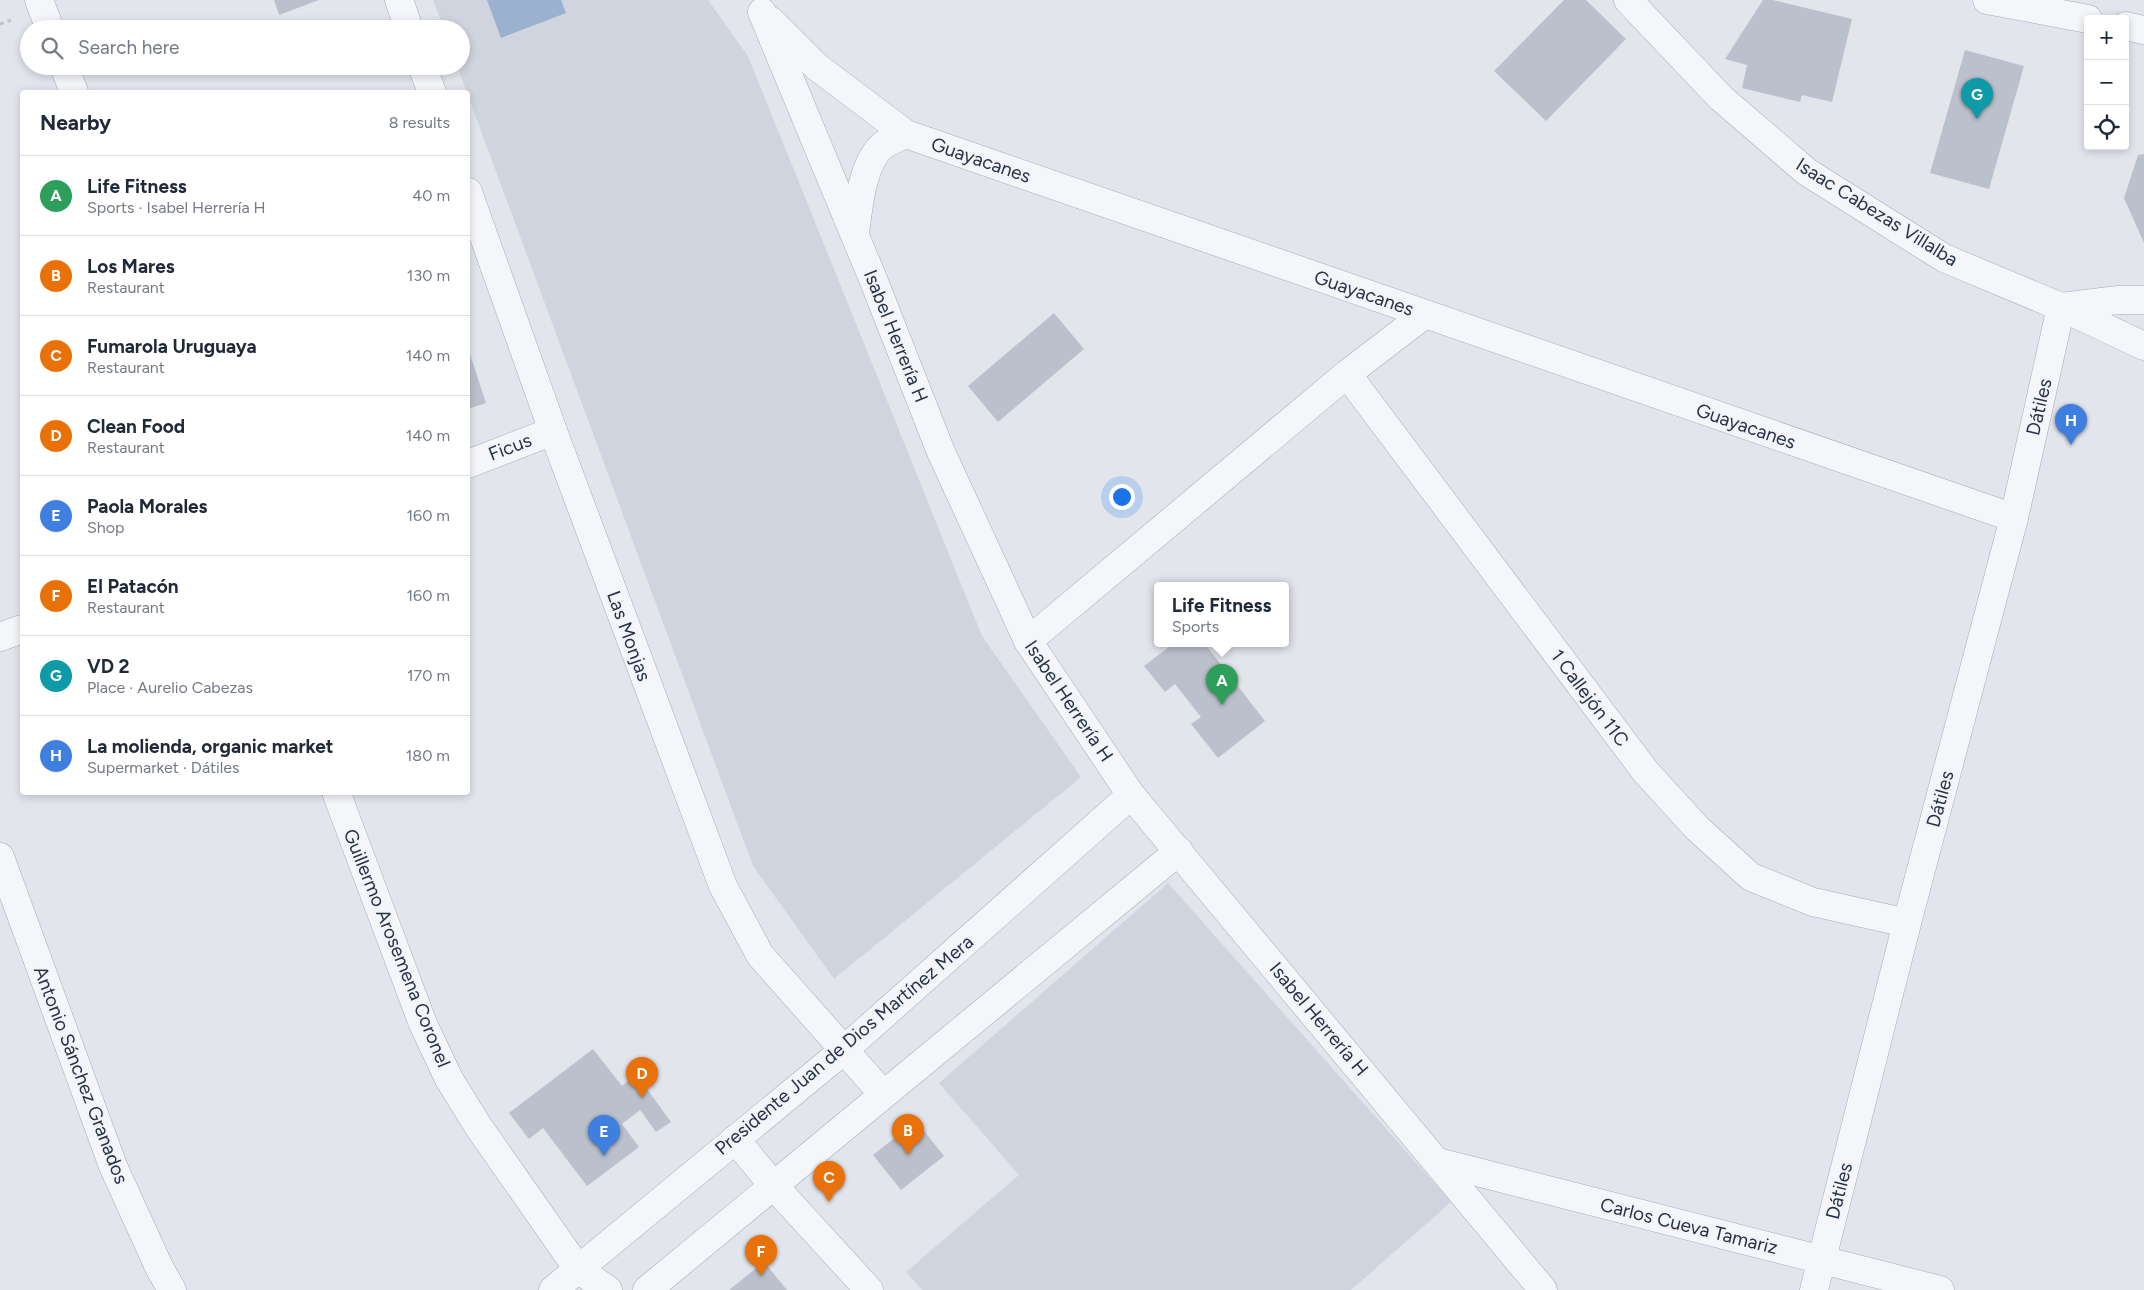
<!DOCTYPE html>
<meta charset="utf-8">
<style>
body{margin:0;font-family:Figtree,sans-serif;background:#f2f2f3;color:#1f2937}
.controls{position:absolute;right:15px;top:15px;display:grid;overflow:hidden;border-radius:5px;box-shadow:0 2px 8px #0003}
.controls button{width:45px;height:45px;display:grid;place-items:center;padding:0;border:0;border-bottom:1px solid #e0e1e3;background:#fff;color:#1f2937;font:25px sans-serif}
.you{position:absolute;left:1121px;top:496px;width:18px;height:18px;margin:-12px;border:4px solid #fff;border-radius:50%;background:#1a73e8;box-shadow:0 0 0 8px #1a73e833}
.badge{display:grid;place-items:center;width:32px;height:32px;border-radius:50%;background:#dc3c50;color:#fff;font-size:16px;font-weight:700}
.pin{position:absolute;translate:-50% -41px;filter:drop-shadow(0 1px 2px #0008)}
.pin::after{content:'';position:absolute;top:26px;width:18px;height:15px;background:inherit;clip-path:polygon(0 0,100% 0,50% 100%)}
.popup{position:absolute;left:1154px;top:582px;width:135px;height:65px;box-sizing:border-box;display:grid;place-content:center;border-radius:5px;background:#fff;filter:drop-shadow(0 1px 4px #0005);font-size:16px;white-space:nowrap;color:#747a83}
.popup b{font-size:19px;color:#1f2937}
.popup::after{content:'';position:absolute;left:50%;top:100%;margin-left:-10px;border:10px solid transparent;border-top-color:#fff}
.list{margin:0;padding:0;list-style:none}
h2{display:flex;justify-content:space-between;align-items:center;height:65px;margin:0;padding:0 20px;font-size:21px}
h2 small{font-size:16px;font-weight:400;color:#747a83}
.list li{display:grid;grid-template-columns:32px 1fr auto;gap:15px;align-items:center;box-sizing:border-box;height:80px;padding:0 20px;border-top:1px solid #e0e1e3}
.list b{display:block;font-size:19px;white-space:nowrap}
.list p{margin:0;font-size:16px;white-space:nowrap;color:#747a83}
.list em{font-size:16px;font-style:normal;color:#747a83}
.icon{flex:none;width:28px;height:28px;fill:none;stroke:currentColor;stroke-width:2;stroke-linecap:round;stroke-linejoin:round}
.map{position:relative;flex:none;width:2144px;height:1290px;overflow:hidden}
.search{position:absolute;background:#fff;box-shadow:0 2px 8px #0003;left:20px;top:20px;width:450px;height:55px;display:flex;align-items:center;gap:12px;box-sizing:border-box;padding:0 18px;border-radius:28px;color:#747a83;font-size:19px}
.panel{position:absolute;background:#fff;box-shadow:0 2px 8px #0003;left:20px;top:90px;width:450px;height:705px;border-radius:5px}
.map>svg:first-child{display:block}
.built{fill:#d0d4de}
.water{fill:#9ab2cf}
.building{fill:#bbc1cc}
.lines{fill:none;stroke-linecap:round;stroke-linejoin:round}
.minor-casing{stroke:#a6acb7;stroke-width:29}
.path{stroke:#c0c3ca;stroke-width:3;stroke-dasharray:4 4;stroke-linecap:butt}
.minor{stroke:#f5f6f9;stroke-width:28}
.labels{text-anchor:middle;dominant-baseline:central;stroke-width:4.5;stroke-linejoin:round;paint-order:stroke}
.street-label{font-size:19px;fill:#283245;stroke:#f2f4f9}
</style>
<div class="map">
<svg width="2144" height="1290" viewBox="0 0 2144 1290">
<rect width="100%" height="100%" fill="#e2e5ec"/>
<g class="built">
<polygon points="433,0 708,0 748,56 982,636 1081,777 834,979 753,866 457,66 461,66 461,29 444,29"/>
<polygon points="1168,883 1451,1202 1351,1290 922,1290 906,1272 1019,1175 939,1083"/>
</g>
<polygon class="water" points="487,0 561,0 566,13 501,38"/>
<g class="building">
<polygon points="274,0 319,0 279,15"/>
<polygon points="1564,0 1586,0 1626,39 1546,121 1494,71"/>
<polygon points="1763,0 1773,0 1852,19 1832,102 1802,95 1800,102 1742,88 1747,65 1725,59"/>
<polygon points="1965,50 2024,66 1989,189 1930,173"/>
<polygon points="2144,154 2144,243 2124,198 2138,155"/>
<polygon points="1054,313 1084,349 998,422 968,386"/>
<polygon points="468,348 486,403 468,409"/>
<polygon points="1173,644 1205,644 1265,721 1218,758 1191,724 1201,717 1175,684 1165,692 1144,666"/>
<polygon points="593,1049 622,1086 636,1074 671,1122 656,1132 640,1110 622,1124 639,1147 587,1186 543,1128 529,1139 509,1113"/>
<polygon points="916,1121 944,1156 901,1190 873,1155"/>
<polygon points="764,1262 787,1290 729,1290"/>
</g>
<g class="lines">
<g class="minor-casing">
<g id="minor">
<polyline points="39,0 50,29"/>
<polyline points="399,0 409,29"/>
<polyline points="1628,0 1721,98 1807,172 1944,258 2061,307 2144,346"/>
<polyline points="1987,0 2088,19"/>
<polyline points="762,12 873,279 941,452 1028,641 1131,795 1543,1290"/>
<polyline points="771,21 817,67 906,134 2014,518"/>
<polyline points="2125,26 2144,30"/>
<polyline points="64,66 74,92"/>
<polyline points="422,66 432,92"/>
<polyline points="468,192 553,431 723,886 760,955 883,1094"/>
<path d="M 855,234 C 858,209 862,164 882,146 C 889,141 899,137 906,134"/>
<polyline points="2061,307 2118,300 2144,300"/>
<polyline points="1347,374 1645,771 1697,828 1751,877 1813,902 1907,923"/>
<polyline points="468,464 553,431"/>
<polyline points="0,637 22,629"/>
<polyline points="1028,641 1347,374 1424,315"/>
<polyline points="336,792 423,1024 449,1079 478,1126 578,1269 608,1290"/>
<polyline points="0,857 113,1166 159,1267 172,1290"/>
<polyline points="735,1139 773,1185 869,1290"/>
<polyline points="1438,1162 1940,1290"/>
<polyline points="553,1290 844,1050 1131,795"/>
<polyline points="647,1290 1179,851"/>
<polyline points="1814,1290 1907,923 2014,518 2061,307"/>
</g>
</g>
<polyline class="path" points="0,24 11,20"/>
<use href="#minor" class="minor"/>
</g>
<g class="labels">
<g class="street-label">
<text transform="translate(981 160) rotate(19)">Guayacanes</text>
<text transform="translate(1877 212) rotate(32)">Isaac Cabezas Villalba</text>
<text transform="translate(1364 293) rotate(19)">Guayacanes</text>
<text transform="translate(896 336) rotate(68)">Isabel Herrería H</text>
<text transform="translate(2039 407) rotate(-77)">Dátiles</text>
<text transform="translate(1746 426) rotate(19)">Guayacanes</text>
<text transform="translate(510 447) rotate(-21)">Ficus</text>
<text transform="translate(629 636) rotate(70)">Las Monjas</text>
<text transform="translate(1590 698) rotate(53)">1 Callejón 11C</text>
<text transform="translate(1069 701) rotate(56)">Isabel Herrería H</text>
<text transform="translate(1940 799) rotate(-75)">Dátiles</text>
<text transform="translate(397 948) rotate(68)">Guillermo Arosemena Coronel</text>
<text transform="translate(1319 1019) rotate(50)">Isabel Herrería H</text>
<text transform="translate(844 1045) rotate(-40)">Presidente Juan de Dios Martínez Mera</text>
<text transform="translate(81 1075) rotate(69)">Antonio Sánchez Granados</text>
<text transform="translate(1839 1191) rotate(-76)">Dátiles</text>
<text transform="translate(1689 1226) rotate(14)">Carlos Cueva Tamariz</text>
</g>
</g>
</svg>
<div class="controls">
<button>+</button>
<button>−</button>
<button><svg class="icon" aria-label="locate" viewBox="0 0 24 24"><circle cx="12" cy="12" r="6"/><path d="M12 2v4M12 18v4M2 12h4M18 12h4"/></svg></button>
</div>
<div class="you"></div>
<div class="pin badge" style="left:1222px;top:705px;background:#2e9e5b">A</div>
<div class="popup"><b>Life Fitness</b>Sports</div>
<div class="pin badge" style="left:908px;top:1155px;background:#e8710a">B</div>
<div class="pin badge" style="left:829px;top:1202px;background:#e8710a">C</div>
<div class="pin badge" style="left:642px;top:1098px;background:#e8710a">D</div>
<div class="pin badge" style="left:604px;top:1156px;background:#3f7fe0">E</div>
<div class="pin badge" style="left:761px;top:1276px;background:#e8710a">F</div>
<div class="pin badge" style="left:1977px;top:119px;background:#0f9aa8">G</div>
<div class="pin badge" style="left:2071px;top:445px;background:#3f7fe0">H</div>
<div class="search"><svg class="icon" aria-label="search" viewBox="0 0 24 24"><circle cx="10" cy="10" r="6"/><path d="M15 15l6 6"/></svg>Search here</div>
<section class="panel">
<h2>Nearby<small>8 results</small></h2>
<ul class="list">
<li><span class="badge" style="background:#2e9e5b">A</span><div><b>Life Fitness</b><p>Sports · Isabel Herrería H</p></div><em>40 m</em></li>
<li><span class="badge" style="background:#e8710a">B</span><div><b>Los Mares</b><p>Restaurant</p></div><em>130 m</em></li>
<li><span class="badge" style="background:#e8710a">C</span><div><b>Fumarola Uruguaya</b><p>Restaurant</p></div><em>140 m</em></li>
<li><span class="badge" style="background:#e8710a">D</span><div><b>Clean Food</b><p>Restaurant</p></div><em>140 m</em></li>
<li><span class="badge" style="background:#3f7fe0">E</span><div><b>Paola Morales</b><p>Shop</p></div><em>160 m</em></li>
<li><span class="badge" style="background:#e8710a">F</span><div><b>El Patacón</b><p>Restaurant</p></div><em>160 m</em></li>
<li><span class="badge" style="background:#0f9aa8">G</span><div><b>VD 2</b><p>Place · Aurelio Cabezas</p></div><em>170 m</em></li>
<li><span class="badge" style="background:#3f7fe0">H</span><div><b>La molienda, organic market</b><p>Supermarket · Dátiles</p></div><em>180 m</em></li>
</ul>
</section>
</div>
